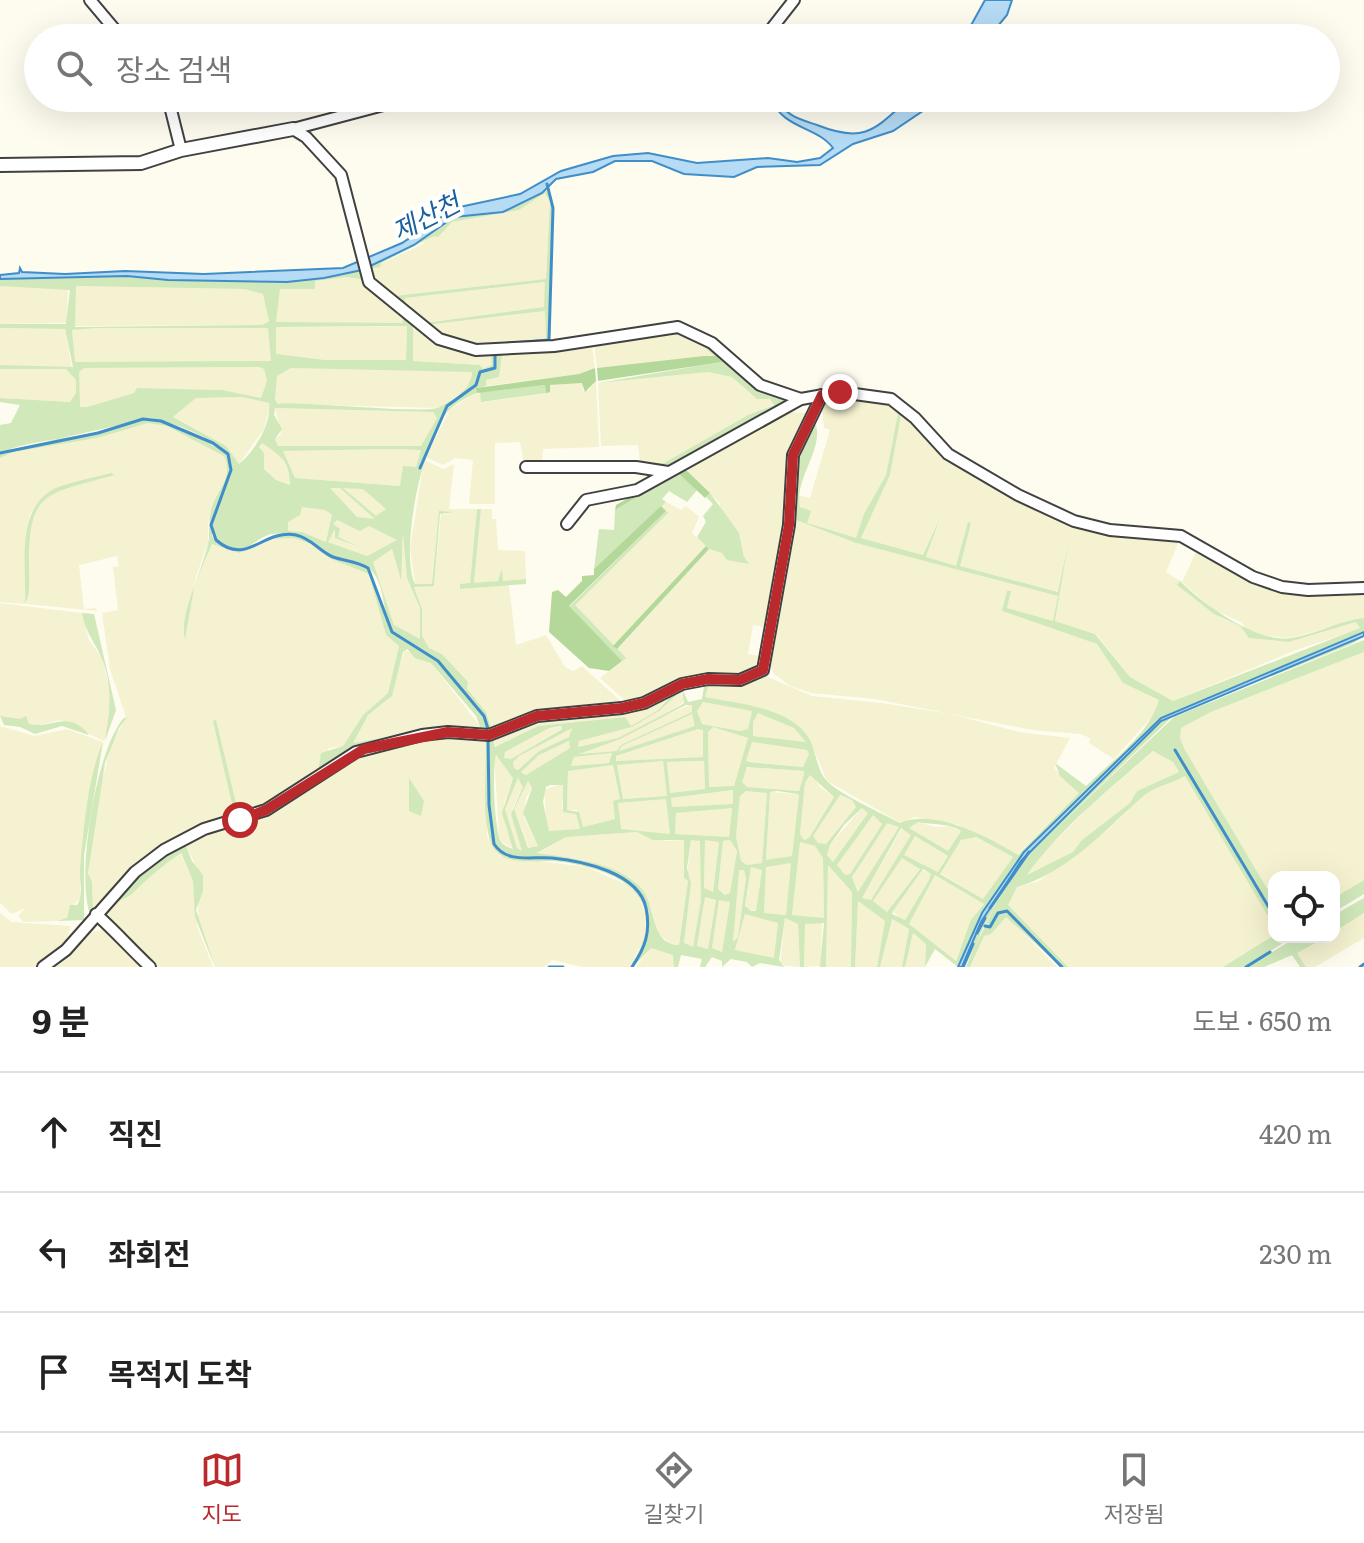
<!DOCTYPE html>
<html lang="ko">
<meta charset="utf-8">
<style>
body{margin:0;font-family:Literata,"Noto Sans KR",serif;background:#f6f6f6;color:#222}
.controls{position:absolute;right:24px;bottom:24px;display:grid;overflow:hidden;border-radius:16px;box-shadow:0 8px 32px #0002}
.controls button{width:72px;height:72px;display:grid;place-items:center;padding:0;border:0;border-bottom:2px solid #e0e0e0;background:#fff;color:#222;font:40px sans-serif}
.stop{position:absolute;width:24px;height:24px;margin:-18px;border:6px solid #ba2a2d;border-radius:50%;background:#fff}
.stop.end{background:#ba2a2d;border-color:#fff;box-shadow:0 2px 8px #0008}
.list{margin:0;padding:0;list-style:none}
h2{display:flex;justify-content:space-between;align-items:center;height:104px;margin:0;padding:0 32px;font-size:34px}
h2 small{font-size:26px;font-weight:400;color:#767676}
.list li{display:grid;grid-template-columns:52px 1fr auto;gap:24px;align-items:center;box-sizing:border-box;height:120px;padding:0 32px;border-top:2px solid #e0e0e0}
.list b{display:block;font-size:30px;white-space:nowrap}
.list em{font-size:26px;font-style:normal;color:#767676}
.icon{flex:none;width:44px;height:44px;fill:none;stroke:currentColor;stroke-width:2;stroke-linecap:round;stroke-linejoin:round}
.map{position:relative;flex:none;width:1364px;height:967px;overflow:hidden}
.search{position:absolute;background:#fff;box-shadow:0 8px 32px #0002;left:24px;right:24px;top:24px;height:88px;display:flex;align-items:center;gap:20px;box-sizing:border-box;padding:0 28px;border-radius:44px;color:#767676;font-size:30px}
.sheet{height:464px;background:#fff}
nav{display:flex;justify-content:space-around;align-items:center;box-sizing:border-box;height:112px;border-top:2px solid #e0e0e0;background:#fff;font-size:22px;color:#767676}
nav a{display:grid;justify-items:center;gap:4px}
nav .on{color:#ba2a2d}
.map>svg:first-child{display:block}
.farmland{fill:#f4f2d0}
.green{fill:#d0e8ba;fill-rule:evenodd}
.forest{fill:#b4d89a}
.water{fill:#b6dbf4;stroke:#3f8ec9;stroke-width:2}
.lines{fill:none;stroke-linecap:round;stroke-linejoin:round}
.stream{stroke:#3f8ec9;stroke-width:3}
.minor-casing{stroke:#414141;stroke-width:14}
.tertiary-casing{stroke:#414141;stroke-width:16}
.minor{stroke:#fff;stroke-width:10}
.tertiary{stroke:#fff;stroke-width:12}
.route{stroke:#ba2a2d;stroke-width:10}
.labels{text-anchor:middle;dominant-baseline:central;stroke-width:8;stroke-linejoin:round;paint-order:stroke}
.water-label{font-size:26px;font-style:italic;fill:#1b609c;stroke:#fff}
</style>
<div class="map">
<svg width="1364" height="967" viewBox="0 0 1364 967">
<rect width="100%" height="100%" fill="#fefcef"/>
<g class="farmland">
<polygon points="545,193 550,202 546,279 394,296 369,276 369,269 419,246 452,222 519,210"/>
<polygon points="347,277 360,279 403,316 403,324 275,322 280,289 314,289 314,281"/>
<polygon points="546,282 544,307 425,323 406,308 405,298"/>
<polygon points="0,286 68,287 67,323 0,324"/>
<polygon points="75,286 245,289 263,293 269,320 262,325 73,326"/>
<polygon points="545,311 546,339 468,345 439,335 426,325"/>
<polygon points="407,326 406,360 325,360 276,355 276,327"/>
<polygon points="416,326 459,351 492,355 492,365 483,369 480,365 413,361 412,331"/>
<polygon points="0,328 65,329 72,370 0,365"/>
<polygon points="97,328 269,328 271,362 74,362 72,330"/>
<polygon points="677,331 694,338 716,356 597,368 594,344"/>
<polygon points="592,346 595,368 579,374 486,386 485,380 499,377 501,353"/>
<polygon points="259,367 264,369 267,381 261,398 222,390 137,388 134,393 87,407 79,408 78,403 79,372 83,368"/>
<polygon points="291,368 403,369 472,372 471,380 463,392 440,408 278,404 275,401 277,376"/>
<polygon points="0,369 66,369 76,380 76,393 71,402 0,398"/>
<polygon points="708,372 732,377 757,399 770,398 774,404 748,415 664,463 640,463 638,445 601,446 598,383"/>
<polygon points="596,381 599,447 543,449 542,463 524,464 520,442 495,443 495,504 469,504 473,460 455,458 443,465 426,457 450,409 471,396 480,392 484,402 546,393 550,385 583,383 583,391 589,390"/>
<polygon points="844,396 899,408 886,475 864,514 856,539 806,523 797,495 810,498 830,430 824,428 821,403"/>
<polygon points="242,397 269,403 270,407 264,429 239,464 226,446 173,417 196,398"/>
<polygon points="275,408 433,412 437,418 421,446 278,446 275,439 281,434"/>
<polygon points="902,410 935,445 1061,518 1180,539 1166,572 1180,581 1178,585 1193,598 1221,618 1240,626 1249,638 1289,642 1357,622 1360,629 1296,650 1173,701 1130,677 1096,634 1055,621 1067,544 1059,592 959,566 971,523 968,523 956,566 926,558 939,517 923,555 861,538 890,475"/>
<polygon points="788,412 809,413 792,444 788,460 785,524 770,628 753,625 748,654 765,657 763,663 743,678 708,677 630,705 600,678 625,659 617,649 709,549 744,557 739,533 719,509 720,503 685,470"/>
<polygon points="148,423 167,426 214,447 224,456 228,465 227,475 208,523 208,542 195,580 185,623 185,637 195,583 212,544 239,553 272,539 294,538 311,544 331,559 369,574 386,635 399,646 388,693 363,715 343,746 329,748 318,772 256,810 238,816 216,721 235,817 191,830 155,847 93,911 92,882 88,873 97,801 111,745 126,717 110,669 102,613 118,610 113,567 119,566 117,556 79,565 84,609 96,608 97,611 27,604 29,540 33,514 43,499 64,488 113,474 56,489 40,500 30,514 26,535 25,604 0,602 0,458 13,452 97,438"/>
<polygon points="262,442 278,450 288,471 290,485 276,480 264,469 259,447"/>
<polygon points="393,449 421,450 416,468 400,486 295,478 282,451"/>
<polygon points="424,460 443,469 454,464 449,509 477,509 470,583 460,589 509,585 516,645 546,635 565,667 573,671 582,666 625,705 581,711 492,732 486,712 467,690 468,682 442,654 429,648 422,637 422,609 414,586 434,586 441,514 452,515 439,512 432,584 415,584 410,548"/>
<polygon points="342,487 363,488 386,509 376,517"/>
<polygon points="330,488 340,488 376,520 357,517"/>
<polygon points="666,502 681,510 686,506 699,517 692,533 706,546 613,646 574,605 667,514 661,506"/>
<polygon points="301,506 325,510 332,516 326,542 302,532 287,531 287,523"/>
<polygon points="481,509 492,509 492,519 496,519 498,550 525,551 526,579 503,581 502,570 499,581 474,584"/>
<polygon points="791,518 856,543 1058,596 1053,621 1007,608 1011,592 1002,611 1097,644 1123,683 1159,700 1158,710 1114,759 1089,743 1090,738 1080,734 1032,730 875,699 811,693 790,686 773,673 768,659"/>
<polygon points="337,520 360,530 369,526 397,540 367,556 328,542 335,529 336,538 360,547 338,537 333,524"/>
<polygon points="404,534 407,578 420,608 420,640 394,625 373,562 392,549 400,577"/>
<polygon points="1197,550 1255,585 1282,593 1364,592 1364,618 1290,638 1251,634 1241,622 1214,610 1182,582"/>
<polygon points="0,603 82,613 89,640 102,658 112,698 108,714 111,721 104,741 60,720 36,726 0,716"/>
<polygon points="405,650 431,663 483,730 417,733 352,743 368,715 389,699"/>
<polygon points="1364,652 1364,880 1334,898 1334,877 1274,877 1274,900 1185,750 1180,738 1181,728 1211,712"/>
<polygon points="763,675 812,696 882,703 951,714 1019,732 1070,738 1054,768 1079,793 1017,855 959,825 914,817 901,823 827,781 810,740 792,722 752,707 705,697 707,683"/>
<polygon points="680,689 684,700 680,706 618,738 578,747 579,741 632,727 653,714 631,726 624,717 538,726 502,745 492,745 492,737 539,717 563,716 674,692 657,710"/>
<polygon points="703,702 752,711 748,729 740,731 702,724 697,711"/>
<polygon points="692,704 692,712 621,745 617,751 579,754"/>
<polygon points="758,713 794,728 806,742 752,736 753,722"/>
<polygon points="692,714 696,726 619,751 622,746"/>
<polygon points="0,726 34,736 67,729 103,742 92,786 80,868 80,899 69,909 67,918 57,921 24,922 18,916 25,908 12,914 0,903"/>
<polygon points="564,727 511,759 504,758 505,752 548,728"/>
<polygon points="572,727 570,737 539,751 518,770 514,768 513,762 519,756"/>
<polygon points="713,727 748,738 734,786 709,787 708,732"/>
<polygon points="698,729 703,729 703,757 616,761 616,756"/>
<polygon points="428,736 486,738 487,836 500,856 586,867 630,886 639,895 646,916 645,939 629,967 582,967 553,960 544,967 215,967 198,922 199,872 185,843 225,825 259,816 347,759"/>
<polygon points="570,741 570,748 526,775 521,772 539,755"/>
<polygon points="752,742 807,750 809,754 803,767 746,761"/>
<polygon points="1154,751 1173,762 1179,772 1137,791 1130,803 1082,840 1073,852 1027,876 1043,853 1088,808"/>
<polygon points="612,753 609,763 571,766 574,757"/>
<polygon points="494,755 504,762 513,778 504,803 506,828 514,849 502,842 499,835"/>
<polygon points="663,761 667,796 623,799 617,765"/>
<polygon points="704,761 705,789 670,793 667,762"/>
<polygon points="613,765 620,800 613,802 615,819 583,827 577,810 567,810 568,771"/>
<polygon points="750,767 804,771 804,774 799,791 746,787 742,783 745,770"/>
<polygon points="810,775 814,775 820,787 834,797 809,838 804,840 800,834 805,783"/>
<polygon points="1185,776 1246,875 1274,926 1274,936 1223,967 1068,967 1007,905 1017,887 1039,881 1110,828 1143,795"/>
<polygon points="521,778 523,787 512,809 516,830 525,850 522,851 517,848 505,809 516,780"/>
<polygon points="528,781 532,788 526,798 524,818 538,846 529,848 514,809"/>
<polygon points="560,784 564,785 562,809 576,814 580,830 552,833 547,828 544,790"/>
<polygon points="734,790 733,804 672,807 671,798"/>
<polygon points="746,791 767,793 762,863 747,865 741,861 736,836 740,796"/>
<polygon points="770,792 799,794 792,856 774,860 766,860"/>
<polygon points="839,795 852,800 856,807 826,844 818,843 813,836"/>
<polygon points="666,799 670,834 620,829 618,803"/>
<polygon points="732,807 729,837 675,834 676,813"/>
<polygon points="862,808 868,813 833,862 827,855 830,845"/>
<polygon points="872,815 882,823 850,874 845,876 837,865"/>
<polygon points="887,822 899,827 859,892 852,877"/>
<polygon points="918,822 935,827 952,826 961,831 947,852 909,828"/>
<polygon points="902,828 912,834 904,849 871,900 862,898"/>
<polygon points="637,832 667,841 685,840 684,878 688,881 679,945 670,943 655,931 651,907 636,884 584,860 537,854 566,837"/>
<polygon points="915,836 948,856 938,872 904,855"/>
<polygon points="975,837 1013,857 983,899 940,873 961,840"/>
<polygon points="691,840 700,840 701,862 701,901 693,947 684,944 691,884 687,877"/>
<polygon points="705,840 719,841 713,892 704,889"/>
<polygon points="730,840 737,851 730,893 726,895 718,889 723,841"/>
<polygon points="800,842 815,846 823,857 824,918 792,915"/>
<polygon points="180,853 193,881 197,926 213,967 154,967 107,919 107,910 112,903 129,896 149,874"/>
<polygon points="902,858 920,868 887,912 873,901"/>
<polygon points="791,863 786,915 764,913 766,866"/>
<polygon points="828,865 852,892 851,967 826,967"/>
<polygon points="751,867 762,869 756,911 745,909"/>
<polygon points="738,870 744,870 746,878 738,937 733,943"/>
<polygon points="922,870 931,874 929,880 905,920 900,919 893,911"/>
<polygon points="935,875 984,903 974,917 955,961 909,924"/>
<polygon points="705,896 716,900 708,949 697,946"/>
<polygon points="719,899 730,902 722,952 712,948"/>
<polygon points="858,901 885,921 877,967 855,967"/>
<polygon points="0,913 11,922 71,926 65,945 36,967 0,967"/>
<polygon points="1364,913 1364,938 1315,967 1306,967 1297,953 1327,937 1334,937 1334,932"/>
<polygon points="745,914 778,923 775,959 735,951"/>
<polygon points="1006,916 1057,967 970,967 984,936 991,934"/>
<polygon points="785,918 798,924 800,967 780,965"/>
<polygon points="891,919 909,929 902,967 880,967"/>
<polygon points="822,922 821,966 804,967 805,924"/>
<polygon points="106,929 145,967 49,967 78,945 88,933"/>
<polygon points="913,933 926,944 925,967 905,967"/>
<polygon points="651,948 674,955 674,967 636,967"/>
</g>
<g class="green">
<path d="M 545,189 L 552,198 L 552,208 L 548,339 C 536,342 523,340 511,341 C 498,342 490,349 476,348 C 440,346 388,304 367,276 L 367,266 L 414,245 L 454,217 L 503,212 ZM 545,193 L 550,202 L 546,279 L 394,296 L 369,276 L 369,269 L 380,267 L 381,263 L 434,236 L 438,237 L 452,222 L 519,210 ZM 545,282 L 544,307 L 425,323 L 406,307 L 405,298 ZM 545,311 L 546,339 C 506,340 457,358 426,325 Z"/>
<path d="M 362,270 C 381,302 424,341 462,349 C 488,355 517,349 543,348 C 557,348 578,341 591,345 L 502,353 L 499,377 L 486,380 L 486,386 L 477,388 L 477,393 C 469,396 456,403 450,409 C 423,436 399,551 415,584 L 432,584 L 439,511 L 453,512 L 440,514 L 434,586 L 414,587 L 422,609 L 422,636 L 429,648 L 442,654 L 468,682 L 467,689 L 486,712 L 492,731 L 542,712 L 626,706 L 547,712 L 489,734 L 430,733 L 361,749 L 258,812 L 205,827 L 173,842 L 136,869 L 96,912 L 90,914 C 76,876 96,748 124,718 L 127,717 L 119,728 L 105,763 L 88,873 L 92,882 L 93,911 L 155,847 L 191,830 L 235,817 L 213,721 L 216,720 L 239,816 L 256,810 L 318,772 L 321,753 L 343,746 L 363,715 L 388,693 L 399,646 L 386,635 L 369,574 L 331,559 L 311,544 L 294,538 L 272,539 L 239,553 L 212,544 L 195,583 L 185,639 C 178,614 206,564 209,538 C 209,527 209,518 212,507 C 218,489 234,476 224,456 L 167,426 L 148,423 L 97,438 L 13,452 L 0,458 L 0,453 C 35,438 78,439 114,428 C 125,425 139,418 150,419 C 166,420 215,444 228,455 C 237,479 214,498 213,521 L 232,470 L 229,454 C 209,436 175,423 150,418 L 0,452 L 0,425 L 11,423 L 20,405 L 0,402 L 0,398 L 70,402 L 76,393 L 76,380 L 66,369 L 0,369 L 0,365 L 73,367 L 65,329 L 0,328 L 0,324 L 66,324 L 70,290 L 0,286 L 0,279 L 127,276 L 168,280 L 294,281 ZM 347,277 L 360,279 L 402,316 L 403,323 L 276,322 L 280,289 L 315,289 L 315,281 ZM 76,286 L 245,289 L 263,294 L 269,321 L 262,325 L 75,327 ZM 377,326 L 407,326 L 406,360 L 325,360 L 276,354 L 276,327 ZM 413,327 L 459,351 L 491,355 L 492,365 L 483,369 L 480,365 L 413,361 ZM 97,328 L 268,328 L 271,361 L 75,362 L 72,330 ZM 259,367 L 264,369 L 267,381 L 261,398 L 222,390 L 137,388 L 134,393 L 87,407 L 80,407 L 79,372 L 84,368 ZM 291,368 L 472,372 C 471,390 454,399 440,407 C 426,415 305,401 278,404 L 275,400 L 277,376 ZM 242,397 L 269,403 C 272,423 255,451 239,464 L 226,446 L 173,417 L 196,398 ZM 275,408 L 433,412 L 437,418 L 421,446 L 278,446 L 275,439 L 282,429 L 274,415 ZM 262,443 C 281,456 289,460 290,485 L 276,480 L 264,469 L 264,453 L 259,447 ZM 393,449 L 421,450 L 416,467 L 403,466 L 400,486 L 295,478 L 283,451 ZM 330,488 L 340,488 L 375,519 L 357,517 ZM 343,488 L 363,489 L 386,509 L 376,516 ZM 302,507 L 325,510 L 332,515 L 326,542 L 302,532 L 288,531 L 288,522 L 300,515 ZM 337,520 L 360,531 L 369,526 L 397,540 L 367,556 L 328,542 L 335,529 L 335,538 L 360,547 L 338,537 L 340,529 L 333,524 ZM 212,521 L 213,536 C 240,569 254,535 273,534 C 309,532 308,546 334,557 C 345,561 361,560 369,568 C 386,583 382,613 392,632 L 438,661 L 484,716 L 489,732 L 483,716 L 437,662 L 391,633 L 368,568 C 357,562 343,562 331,557 C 319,550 308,536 292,535 C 263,534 237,567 212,536 ZM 403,534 L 407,578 L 420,608 L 420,639 L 394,625 L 373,562 L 392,549 L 401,580 ZM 407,649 L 415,658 L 431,663 L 476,716 L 482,732 L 434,729 L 353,743 L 368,715 L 392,696 L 403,652 Z"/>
<polygon points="694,338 710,345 757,388 791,400 673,465 640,463 664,463 748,415 774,405 770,399 757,399 732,377 708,372 598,383 721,362"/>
<polygon points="545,385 546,393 481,402 480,392"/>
<path d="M 899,408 L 902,410 L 890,475 L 861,538 L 923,555 L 940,517 L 926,557 L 956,566 L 968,522 L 971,523 L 960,566 L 1058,592 L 1068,544 L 1055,621 L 1095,634 L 1130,677 L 1173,701 L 1360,628 L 1356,622 L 1289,642 L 1249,638 L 1240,626 L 1214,614 L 1177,585 L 1180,581 C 1204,605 1258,644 1292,638 C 1316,634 1339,621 1364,618 L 1364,632 L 1161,718 L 1024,852 L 982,913 L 958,967 L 935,949 L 925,967 L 926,944 L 913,933 L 905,967 L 902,967 L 909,929 L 892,919 L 880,967 L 877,967 L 885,921 L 858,901 L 855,967 L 851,967 L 852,892 L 828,865 L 826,967 L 820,967 L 824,923 L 805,924 L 804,967 L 800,967 L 798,924 L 785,918 L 779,960 L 784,967 L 760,963 L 752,967 L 747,962 L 731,959 L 722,967 L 722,961 L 712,957 L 705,967 L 700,967 L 702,959 L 681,955 L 678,967 L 674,967 L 673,955 L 651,948 L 633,967 C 646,948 653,930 646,907 C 648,928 648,953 629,967 C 642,950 649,933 645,911 C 638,876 584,864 554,861 C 537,860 508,866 496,851 C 479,831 487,767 486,739 L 478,736 L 506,730 L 492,737 L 495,747 L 538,726 L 625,717 L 631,726 L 657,711 L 681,686 L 688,702 L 702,699 L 705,681 L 710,681 L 705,697 C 738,704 792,707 810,740 C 816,752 817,770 826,780 C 837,793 883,814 900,823 C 934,808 988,837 1018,855 L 1079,793 L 1060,776 L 1055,763 L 1086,786 C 1113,760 1150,733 1159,700 L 1123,683 L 1097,644 L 1002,611 L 1007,591 L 1011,591 L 1007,608 L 1053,621 L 1058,596 L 856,543 L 791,518 L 794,460 L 800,458 L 812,425 L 816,425 C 823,451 794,479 800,507 L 811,511 L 807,523 L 856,538 L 864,514 L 886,475 ZM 682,690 L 684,703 L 680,706 L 618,738 L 578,747 L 579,741 L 632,727 L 659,711 ZM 703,702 L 752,711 L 748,729 L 740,731 L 702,724 L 697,711 ZM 686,705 L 692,705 L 692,712 L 621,745 L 617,751 L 579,754 L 620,739 ZM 758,713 L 794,728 L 806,742 L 753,736 L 753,722 ZM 692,714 L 695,726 L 619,751 L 622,746 ZM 561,726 L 562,729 L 511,759 L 504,758 L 505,752 L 549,728 ZM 713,727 L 748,738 L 734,786 L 709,787 L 708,732 ZM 572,728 L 569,737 L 539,751 L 518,770 L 514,768 L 513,762 L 519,756 ZM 698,729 L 703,730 L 703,757 L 616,761 L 616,756 ZM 569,741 L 570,748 L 526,775 L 521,772 L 539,755 ZM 752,742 L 807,750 L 809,754 L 803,767 L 750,762 L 746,761 ZM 612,753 L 609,763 L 571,766 L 574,757 ZM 496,755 L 513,778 L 502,813 L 513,849 C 510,848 505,846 502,843 C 494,832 492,767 496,755 ZM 663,761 L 667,796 L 623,799 L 617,765 ZM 698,761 L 704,761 L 705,789 L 670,793 L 667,762 ZM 613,765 L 620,799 L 613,801 L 615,819 L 583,827 L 579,812 L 567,810 L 568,771 ZM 747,767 L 804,771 L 804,774 L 799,791 L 747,787 L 742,782 ZM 810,775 L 834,797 L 809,838 L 804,840 L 800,834 L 805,783 ZM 518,778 L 523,787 L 511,814 L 522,851 L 517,848 L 505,809 ZM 528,781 L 532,788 L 523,813 L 538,846 L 528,848 L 514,809 ZM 550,785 L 563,785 L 563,812 L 576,814 L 580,829 L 549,831 L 543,802 L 546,787 ZM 733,790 L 733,804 L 672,807 L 671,798 ZM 746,791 L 767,793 L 762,863 L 747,865 L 741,861 L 736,836 L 740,796 ZM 777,791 L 799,794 L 792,856 L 766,860 L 770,792 ZM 840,795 L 852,800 L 856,807 L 826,844 L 818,843 L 813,836 ZM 666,799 L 670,834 L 621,829 L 618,803 ZM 732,808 L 729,837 L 675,834 L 676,813 ZM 862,808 L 868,813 L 833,862 L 827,855 L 830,845 L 844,825 ZM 873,815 L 882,824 L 850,874 L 845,875 L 837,865 ZM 918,822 C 931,825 952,823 961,831 L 948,851 L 909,828 ZM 887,823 L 899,827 L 858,892 L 852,877 ZM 901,828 L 911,835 L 871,900 L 862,898 ZM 637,832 L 653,840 L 684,840 L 684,878 L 688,881 L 679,945 C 649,944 657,906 641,888 C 617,862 570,858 537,853 L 566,837 ZM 915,836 L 948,856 L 938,872 L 904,855 ZM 976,837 L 1013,857 L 983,899 L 940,874 L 961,840 ZM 691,840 L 700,841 L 701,900 L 693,947 L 684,943 L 691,884 L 687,868 ZM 705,840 L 719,842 L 713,892 L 704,888 ZM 730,840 L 737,851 L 730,893 L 725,895 L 718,889 L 723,841 ZM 800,842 L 815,846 L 823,858 L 824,918 L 792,915 ZM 902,858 L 920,869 L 887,912 L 873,901 ZM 791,863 L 786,915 L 764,913 L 766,867 ZM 751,867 L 762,870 L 756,911 L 751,911 L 745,906 ZM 923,869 L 931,874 L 929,880 L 905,920 L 892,914 L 893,911 ZM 739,870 L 744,870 L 746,878 L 738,937 L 733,942 ZM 935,875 L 984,904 L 971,920 L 956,961 L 909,924 ZM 705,897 L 716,900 L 708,949 L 697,946 ZM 719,900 L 730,902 L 722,952 L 712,948 ZM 745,914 L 778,923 L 774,958 L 735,950 Z"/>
<path d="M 111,473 L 114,475 C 45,495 28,489 29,569 C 29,580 30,597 25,604 C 27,566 14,508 56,488 C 73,481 94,478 111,473 Z"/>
<polygon points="678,473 697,490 687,502 669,491 662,499 666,502 594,569 599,529 614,530 615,510"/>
<polygon points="710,493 739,533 744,557 749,564 727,560 722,553 709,549 697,537 706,522 703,516 713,504 706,497"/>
<polygon points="477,509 481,509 474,583 498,581 502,569 503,581 526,579 526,584 460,589 460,584 470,583"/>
<polygon points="666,511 668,513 575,605 626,658 622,661 569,607"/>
<path d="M 82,613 L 94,614 L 116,710 L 105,741 C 109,716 114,689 102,659 C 95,642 85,632 82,613 Z"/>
<path d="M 1364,636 L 1354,643 L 1173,716 L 1045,839 L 1174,717 L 1364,640 L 1364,652 L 1211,712 L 1181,728 L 1180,738 L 1185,750 L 1274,900 L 1274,914 L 1175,750 L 1274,917 L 1274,937 L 1288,940 L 1245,967 L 1223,967 L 1273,936 L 1274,926 L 1185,776 C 1171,784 1151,788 1141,798 C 1103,832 1068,872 1017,887 L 1008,905 L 1068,967 L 1063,967 L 1007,910 L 998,913 L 1006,912 L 1061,967 L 1006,917 L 991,934 L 984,936 L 970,967 L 966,967 L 984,926 L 991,927 L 998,915 L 990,926 L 985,925 L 997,902 L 965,967 L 962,967 L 981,922 L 1021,861 L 1162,721 ZM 1153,751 L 1173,762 L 1179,772 L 1137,791 L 1130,803 L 1082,840 L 1073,852 L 1027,875 C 1061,827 1109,790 1153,751 Z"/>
<path d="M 0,716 L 20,719 L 26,716 L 29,724 C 51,730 68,708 89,735 L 62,726 L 35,734 L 20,727 L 4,725 Z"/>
<path d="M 103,742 L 84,855 L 84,920 L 57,921 L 67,918 L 70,905 L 77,905 C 84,895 79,880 80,868 C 84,828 87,779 103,742 Z"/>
<polygon points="409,778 424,801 421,816 409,811"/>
<path d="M 225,825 L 185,843 L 192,861 L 203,875 L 203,891 L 196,910 L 215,967 L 195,917 L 193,881 L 181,853 C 163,865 149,877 134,892 C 125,901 113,900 107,910 L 107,919 L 105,916 C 103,883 196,832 225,825 Z"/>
<polygon points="1364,880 1364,894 1334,912 1334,898"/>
<polygon points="1364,898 1364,913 1334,932 1334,915"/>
<polygon points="1297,937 1327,937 1297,953 1306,967 1300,967 1292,955 1264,967 1247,967"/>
</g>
<g class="forest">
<polygon points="704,356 716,356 722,362 598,381 597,368"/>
<polygon points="595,368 596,381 585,392 582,383 550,385 550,392 546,393 545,385 477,393 476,388 579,374"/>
<polygon points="786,410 788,412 686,470 710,493 705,498 678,473 615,510 616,505"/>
<polygon points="661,506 666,511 569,606 622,661 609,671 589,668 549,632 552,592 558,590 566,597 582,581 582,576 594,575 594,569"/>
<polygon points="706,546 709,549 617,649 613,646"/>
</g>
<g class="water">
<polygon points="985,0 1012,0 1007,15 988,38 964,38"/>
<path d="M 771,98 L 776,98 C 786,116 799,119 817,125 C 865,144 874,130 910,98 L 942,98 L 893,131 L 853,144 L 820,165 L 757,167 L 734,177 L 684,174 L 652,161 L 615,161 L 593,172 L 556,179 L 542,193 L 503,212 L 454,217 L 414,245 L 362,270 L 324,278 L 287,282 L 168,280 L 127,276 L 0,279 L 0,275 L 19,273 L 20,268 L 22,272 L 65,274 L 125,271 L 204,274 L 343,268 L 402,243 L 455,208 L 520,194 L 561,171 L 613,156 L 648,153 L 697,163 L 768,158 L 797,162 L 820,158 L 833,148 C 817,126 782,129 771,98 Z"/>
<polygon points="1364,632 1364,636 1161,721 1021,861 981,922 962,967 958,967 982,913 1024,852 1161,718"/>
</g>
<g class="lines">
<g class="stream">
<polyline points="499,344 549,340 553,208 547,184"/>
<path d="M 0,453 L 98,433 L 143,419 L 161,421 L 213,443 L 228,454 L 231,470 L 211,525 L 216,540 C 247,567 262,529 296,535 C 311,538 319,551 333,557 C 345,561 358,562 368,568 L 392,632 L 438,661 L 484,716 L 489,732"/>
<polyline points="420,468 447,406 476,385 480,372 495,368 495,354"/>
<path d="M 488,738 L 489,805 L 494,844 C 507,864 532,856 552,858 C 583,861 639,873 646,908 C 651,932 645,948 632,967"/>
<polyline points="1175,750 1274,916"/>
<polyline points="990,908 1029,852"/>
<polyline points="985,926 990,927 998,913 1007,911 1062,967"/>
<polyline points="977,933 985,918"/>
<polyline points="549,967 563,967"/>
<polyline points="963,967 973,944"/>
<polyline points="1246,967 1270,952"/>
<polyline points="1360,967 1364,964"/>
</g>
<g class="minor-casing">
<g id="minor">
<polyline points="90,0 122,38"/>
<polyline points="765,37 794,0"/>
<polyline points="168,98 181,150"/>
<polyline points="293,129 306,137 341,175 369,282 439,339 476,350 554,346 678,327 712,343 760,385 801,399"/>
<polyline points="293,129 410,98"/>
<polyline points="526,467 636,467 668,472"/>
<polyline points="567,524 586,500 637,490 801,399 840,392 891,399 915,418 948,454 1018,495 1074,521 1110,530 1181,536 1253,577 1282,587 1308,590 1364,588"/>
<path d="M 96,914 C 115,931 132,950 150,967"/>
<polyline points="43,967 66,950 135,872 164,850 204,829 266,810 356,752 422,735 448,732 489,735 537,716 622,708 644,703 682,684 708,679 740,680 763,670 789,525 793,455 822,395"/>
</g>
</g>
<g class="tertiary-casing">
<polyline id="tertiary" points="0,165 141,163 181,150 293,129"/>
</g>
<use href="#minor" class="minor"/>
<use href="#tertiary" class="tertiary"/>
</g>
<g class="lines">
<polyline class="route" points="240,820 266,810 364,749 448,732 489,735 537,716 622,708 644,703 682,684 708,679 740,680 763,670 789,525 793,455 822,395 840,392"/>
</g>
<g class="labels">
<g class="water-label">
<text transform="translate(425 215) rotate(-27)">제산천</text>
</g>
</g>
</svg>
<div class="controls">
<button><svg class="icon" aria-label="locate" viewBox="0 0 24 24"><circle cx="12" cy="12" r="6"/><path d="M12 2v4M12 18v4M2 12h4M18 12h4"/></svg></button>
</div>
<div class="stop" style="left:240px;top:820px"></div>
<div class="stop end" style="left:840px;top:392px"></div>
<div class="search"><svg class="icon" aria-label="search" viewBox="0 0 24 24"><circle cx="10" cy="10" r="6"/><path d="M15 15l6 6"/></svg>장소 검색</div>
</div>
<section class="sheet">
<h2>9 분<small>도보 · 650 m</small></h2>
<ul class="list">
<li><svg class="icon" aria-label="ahead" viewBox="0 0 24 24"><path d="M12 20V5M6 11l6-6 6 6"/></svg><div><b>직진</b></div><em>420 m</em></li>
<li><svg class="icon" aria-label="left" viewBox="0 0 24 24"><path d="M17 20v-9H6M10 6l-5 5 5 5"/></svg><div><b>좌회전</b></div><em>230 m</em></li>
<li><svg class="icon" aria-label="arrive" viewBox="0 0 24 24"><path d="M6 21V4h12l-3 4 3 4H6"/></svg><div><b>목적지 도착</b></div></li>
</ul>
</section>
<nav>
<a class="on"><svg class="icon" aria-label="map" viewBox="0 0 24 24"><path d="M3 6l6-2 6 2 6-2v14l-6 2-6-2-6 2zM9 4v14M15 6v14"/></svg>지도</a>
<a><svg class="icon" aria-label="directions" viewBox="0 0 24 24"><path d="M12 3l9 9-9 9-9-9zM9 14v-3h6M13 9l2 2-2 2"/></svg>길찾기</a>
<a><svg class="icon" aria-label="saved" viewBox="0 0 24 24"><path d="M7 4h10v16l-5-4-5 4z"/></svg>저장됨</a>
</nav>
